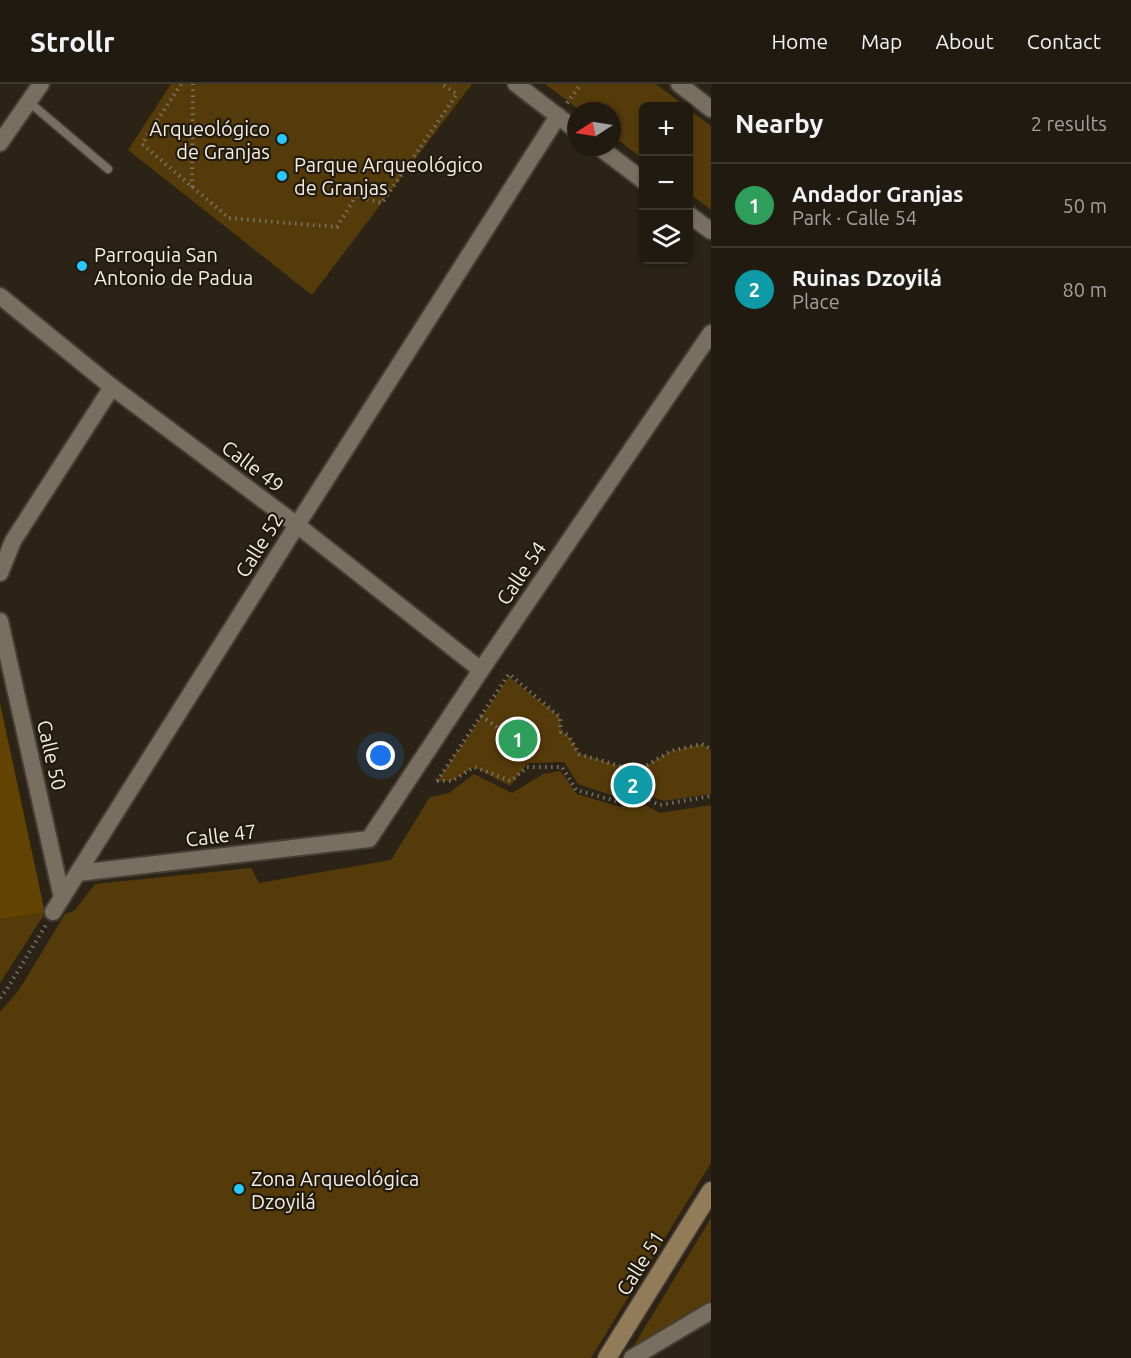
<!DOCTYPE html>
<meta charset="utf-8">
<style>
body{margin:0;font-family:Ubuntu,sans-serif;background:#2d271e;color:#f1f3f6}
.controls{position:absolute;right:18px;top:18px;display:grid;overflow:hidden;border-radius:9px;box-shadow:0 2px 4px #0004}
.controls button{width:54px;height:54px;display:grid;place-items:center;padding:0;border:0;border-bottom:2px solid #3d3830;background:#201a10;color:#f1f3f6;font:30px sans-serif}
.compass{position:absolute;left:567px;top:18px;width:54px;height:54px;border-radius:50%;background:#201a10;box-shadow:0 2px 4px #0004;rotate:258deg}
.you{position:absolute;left:381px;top:672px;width:21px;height:21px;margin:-15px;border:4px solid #fff;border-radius:50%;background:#1a73e8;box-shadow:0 0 0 9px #1a73e833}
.badge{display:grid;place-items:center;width:39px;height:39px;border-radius:50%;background:#25c9fe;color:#fff;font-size:20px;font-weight:700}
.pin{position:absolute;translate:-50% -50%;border:3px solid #fff;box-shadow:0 2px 6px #0006}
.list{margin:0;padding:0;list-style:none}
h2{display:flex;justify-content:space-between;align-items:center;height:78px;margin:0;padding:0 24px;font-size:26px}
h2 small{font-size:20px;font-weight:400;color:#a2a19f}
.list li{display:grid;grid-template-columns:39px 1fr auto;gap:18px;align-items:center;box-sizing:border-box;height:84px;padding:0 24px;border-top:2px solid #3d3830}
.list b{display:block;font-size:22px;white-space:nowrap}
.list p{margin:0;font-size:20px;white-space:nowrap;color:#a2a19f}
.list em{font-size:20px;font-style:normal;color:#a2a19f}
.icon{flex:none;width:33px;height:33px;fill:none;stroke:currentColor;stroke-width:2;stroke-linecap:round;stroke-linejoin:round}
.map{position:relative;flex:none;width:711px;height:1274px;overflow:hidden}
header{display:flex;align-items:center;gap:36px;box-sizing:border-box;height:84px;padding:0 30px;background:#201a10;border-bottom:2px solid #3d3830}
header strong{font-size:28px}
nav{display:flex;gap:33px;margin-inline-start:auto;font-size:21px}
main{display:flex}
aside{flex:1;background:#201a10}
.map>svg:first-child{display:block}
.green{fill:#563b0a}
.forest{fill:#634301}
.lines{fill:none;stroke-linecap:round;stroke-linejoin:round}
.lane-casing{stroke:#453e35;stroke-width:11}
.street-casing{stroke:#453e35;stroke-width:20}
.secondary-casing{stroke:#453e35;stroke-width:21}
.path{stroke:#797267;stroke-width:4;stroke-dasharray:1.5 4.5;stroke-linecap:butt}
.lane{stroke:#796f61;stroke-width:8}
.street{stroke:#796f61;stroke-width:16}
.secondary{stroke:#917b59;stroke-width:18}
.poi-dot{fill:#25c9fe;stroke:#211a0d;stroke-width:2}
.labels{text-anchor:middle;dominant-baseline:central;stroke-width:4.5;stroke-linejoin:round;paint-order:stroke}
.poi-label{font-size:20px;fill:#f4eee6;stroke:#211a0d;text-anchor:start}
.street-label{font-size:20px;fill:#f4eee6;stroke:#211a0d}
</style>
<header>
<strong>Strollr</strong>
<nav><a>Home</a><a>Map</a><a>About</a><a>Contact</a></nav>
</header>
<main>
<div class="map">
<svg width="711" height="1274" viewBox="0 0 711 1274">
<rect width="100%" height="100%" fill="#2b2316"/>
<g class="green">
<polygon points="171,0 472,0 312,211 128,66"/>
<polygon points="545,0 656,0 685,22 644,22 643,75 612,51 612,27 581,27"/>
<polygon points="688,25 711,42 711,126 689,109"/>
<path d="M 509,593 L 560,633 L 561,647 C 572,653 573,660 580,670 L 637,687 L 671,667 L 702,660 L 711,666 L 711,710 L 664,717 L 641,709 L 620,714 L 578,700 L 564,678 L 528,679 L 510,702 L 474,683 L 452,697 L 437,697 Z"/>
<polygon points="560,687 577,710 620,723 640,718 660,729 711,721 711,1079 591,1274 0,1274 0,928 19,906 65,830 74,827 95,800 251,784 259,799 391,776 430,713 449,709 474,690 512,709 543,690"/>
<polygon points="45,829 0,899 0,835"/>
<polygon points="711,1134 711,1217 633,1263"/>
</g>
<polygon class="forest" points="0,619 45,829 0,835"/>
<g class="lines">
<g class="lane-casing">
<polyline id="lane" points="29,18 108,85"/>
</g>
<g class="street-casing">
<g id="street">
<polyline points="516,0 576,46"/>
<polyline points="679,0 711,25"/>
<polyline points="0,59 41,0"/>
<polyline points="599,63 644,97"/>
<polyline points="688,130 711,147"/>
<polyline points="0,212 112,303 297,441 481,586"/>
<polyline points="0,489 13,457 112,303"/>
<polyline points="0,537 62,814"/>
<polyline points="78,789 369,755 481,586 711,249"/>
<polyline points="53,828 297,441 558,32"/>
<polyline points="632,1274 711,1227"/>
</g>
</g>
<g class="secondary-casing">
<polyline id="secondary" points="607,1274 711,1107"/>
</g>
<g class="path">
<polyline points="181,0 142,60 229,134 337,143 356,112 382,119 457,10 442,0"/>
<polyline points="567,19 581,0"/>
<polyline points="192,103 193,0"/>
<polyline points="481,632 505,649"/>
<polyline points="437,697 509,590 560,633 561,648 568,651 579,670 637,687 671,667 702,660 711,665"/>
<polyline points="437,697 452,697 474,683 511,697 527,683 562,683 576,706 620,718 642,713 660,721 711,712"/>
<polyline points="0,914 7,905 46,841"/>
</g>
<use href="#lane" class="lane"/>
<use href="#street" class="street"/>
<use href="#secondary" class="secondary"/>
</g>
<g class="poi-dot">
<circle cx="282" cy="55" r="6"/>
<circle cx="282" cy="92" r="6"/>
<circle cx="82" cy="182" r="6"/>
<circle cx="239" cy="1105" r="6"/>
</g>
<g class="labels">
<g class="poi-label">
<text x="270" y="44" text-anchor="end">Arqueológico<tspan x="270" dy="23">de Granjas</tspan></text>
<text x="294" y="80">Parque Arqueológico<tspan x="294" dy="23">de Granjas</tspan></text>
<text x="94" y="170">Parroquia San<tspan x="94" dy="23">Antonio de Padua</tspan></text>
<text x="251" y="1094">Zona Arqueológica<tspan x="251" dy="23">Dzoyilá</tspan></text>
</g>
<g class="street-label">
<text transform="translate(253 382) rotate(37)">Calle 49</text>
<text transform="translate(259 461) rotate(-58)">Calle 52</text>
<text transform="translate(521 489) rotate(-56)">Calle 54</text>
<text transform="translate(52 671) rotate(77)">Calle 50</text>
<text transform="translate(221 751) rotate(-7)">Calle 47</text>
<text transform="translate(640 1179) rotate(-58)">Calle 51</text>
</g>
</g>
</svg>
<div class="controls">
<button>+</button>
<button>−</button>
<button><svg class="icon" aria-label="layers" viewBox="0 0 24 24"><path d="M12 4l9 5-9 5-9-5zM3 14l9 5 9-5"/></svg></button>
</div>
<svg class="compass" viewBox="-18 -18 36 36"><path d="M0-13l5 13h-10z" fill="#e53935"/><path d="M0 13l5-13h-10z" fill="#a2a19f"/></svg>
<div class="you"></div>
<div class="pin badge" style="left:518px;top:655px;background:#2e9e5b">1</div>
<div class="pin badge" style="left:633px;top:701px;background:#0f9aa8">2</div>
</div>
<aside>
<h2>Nearby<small>2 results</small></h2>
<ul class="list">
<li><span class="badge" style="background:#2e9e5b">1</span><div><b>Andador Granjas</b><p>Park · Calle 54</p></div><em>50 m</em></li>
<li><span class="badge" style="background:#0f9aa8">2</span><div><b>Ruinas Dzoyilá</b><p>Place</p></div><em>80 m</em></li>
</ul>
</aside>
</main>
